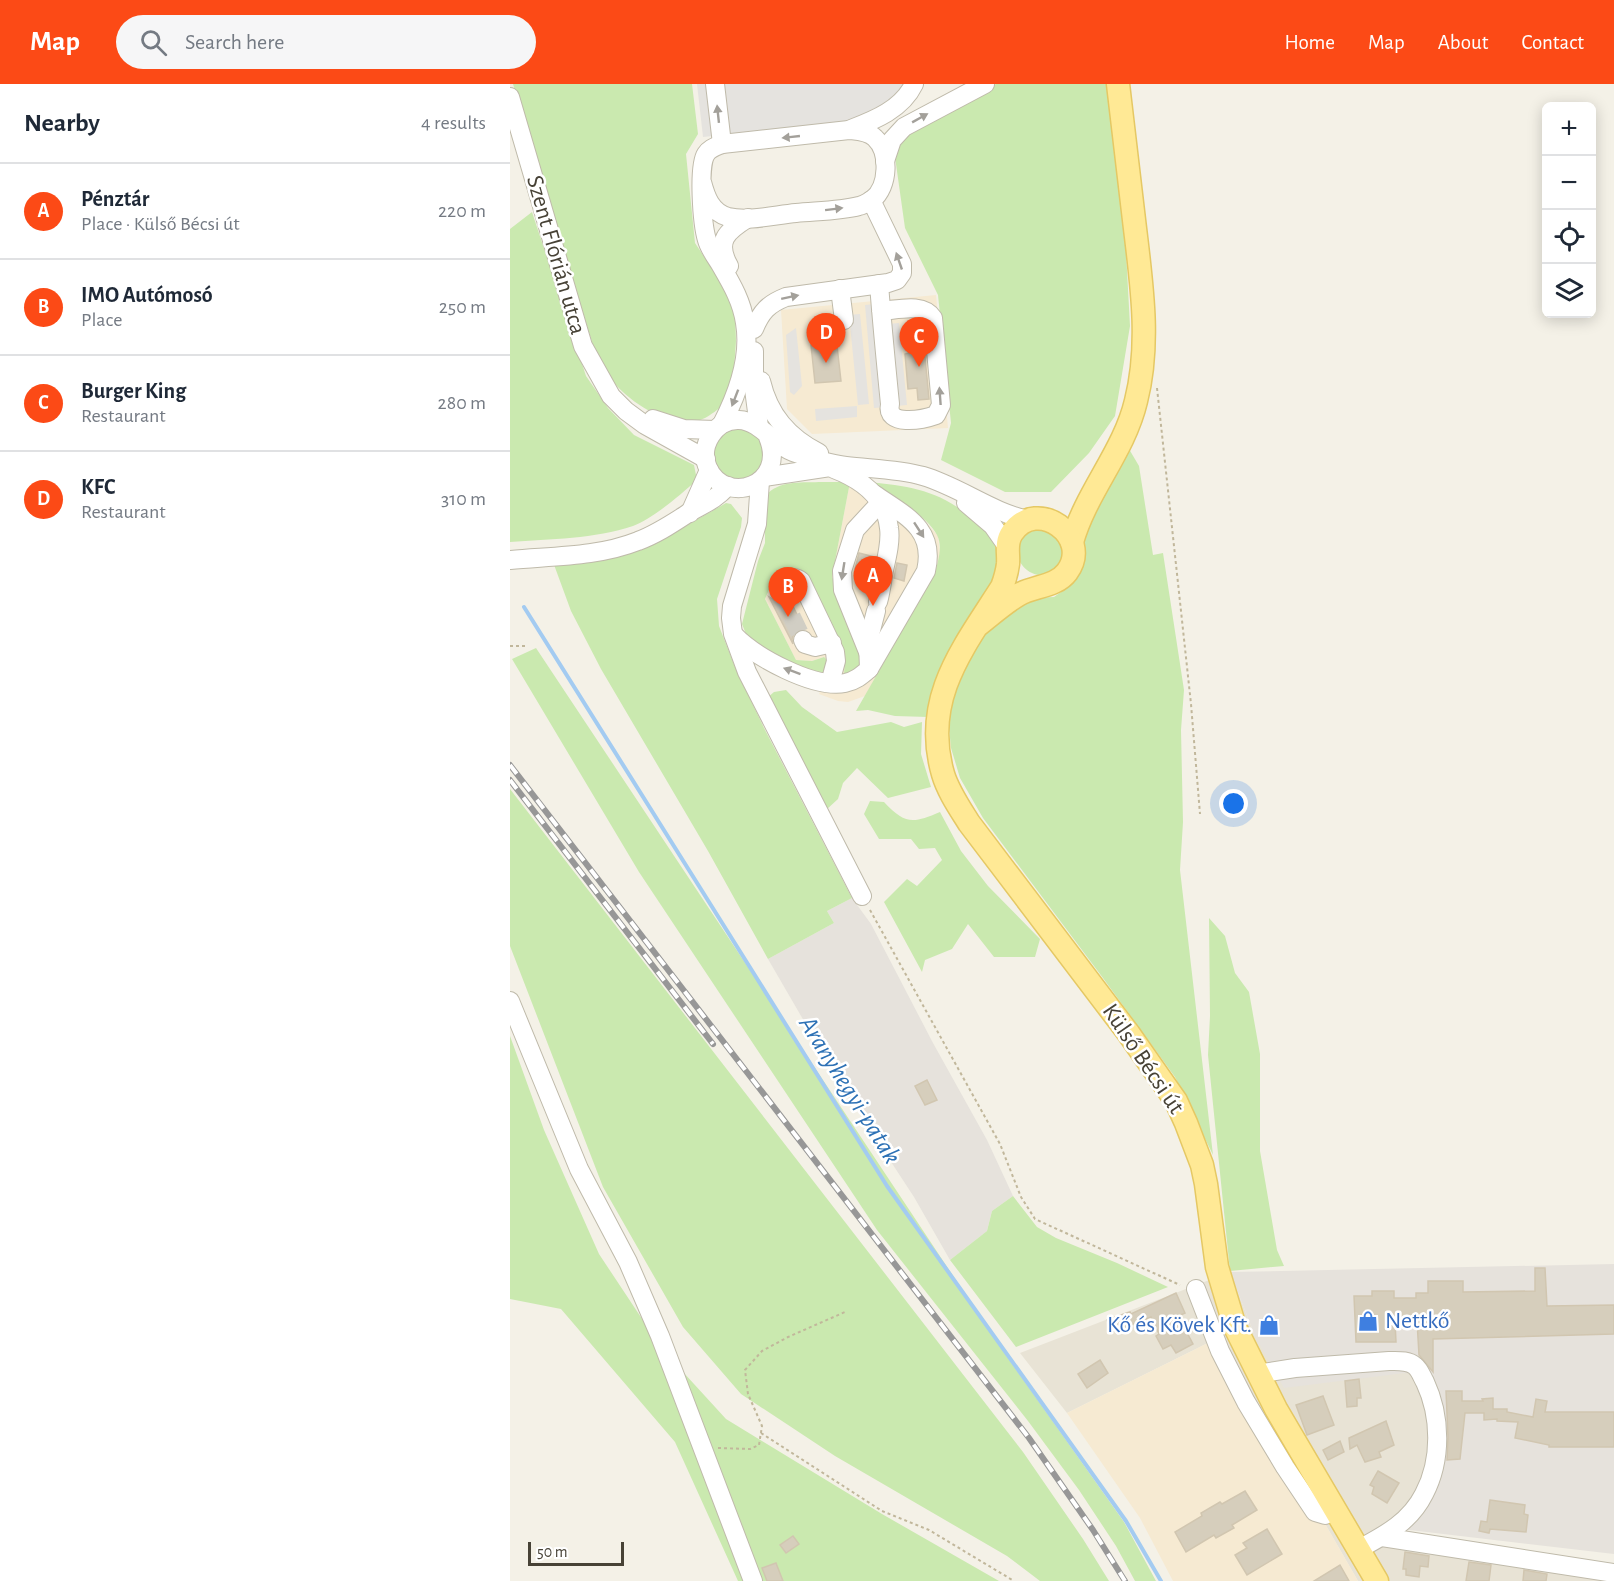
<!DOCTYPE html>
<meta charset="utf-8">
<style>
body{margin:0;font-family:"Alegreya Sans",sans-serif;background:#f6f6f7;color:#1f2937}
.controls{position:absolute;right:18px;top:18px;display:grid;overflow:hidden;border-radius:9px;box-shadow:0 3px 15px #0003}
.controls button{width:54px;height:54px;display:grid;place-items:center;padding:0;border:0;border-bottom:2px solid #e0e1e3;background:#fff;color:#1f2937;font:30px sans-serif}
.scale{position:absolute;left:18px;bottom:15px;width:96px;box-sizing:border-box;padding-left:6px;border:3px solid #474236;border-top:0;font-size:16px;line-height:21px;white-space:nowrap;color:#474236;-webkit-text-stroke:4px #fff;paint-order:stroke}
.you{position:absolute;left:724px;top:720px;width:21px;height:21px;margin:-15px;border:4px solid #fff;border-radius:50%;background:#1a73e8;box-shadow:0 0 0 9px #1a73e833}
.badge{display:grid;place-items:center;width:39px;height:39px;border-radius:50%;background:#fc4a16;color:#fff;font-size:20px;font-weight:700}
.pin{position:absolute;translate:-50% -50px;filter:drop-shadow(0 2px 3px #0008)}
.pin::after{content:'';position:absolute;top:32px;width:21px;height:18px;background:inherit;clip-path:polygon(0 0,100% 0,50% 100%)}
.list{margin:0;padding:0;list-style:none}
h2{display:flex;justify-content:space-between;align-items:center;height:78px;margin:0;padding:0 24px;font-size:26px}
h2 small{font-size:20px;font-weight:400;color:#747a83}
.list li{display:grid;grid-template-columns:39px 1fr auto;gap:18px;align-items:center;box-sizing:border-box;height:96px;padding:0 24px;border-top:2px solid #e0e1e3}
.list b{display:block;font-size:22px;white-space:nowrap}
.list p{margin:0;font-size:20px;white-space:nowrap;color:#747a83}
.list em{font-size:20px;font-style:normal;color:#747a83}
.icon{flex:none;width:33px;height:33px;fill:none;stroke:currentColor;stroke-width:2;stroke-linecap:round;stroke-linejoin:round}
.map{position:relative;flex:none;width:1104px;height:1497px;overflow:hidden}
header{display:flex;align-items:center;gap:36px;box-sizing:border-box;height:84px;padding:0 30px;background:#fc4a16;color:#fff}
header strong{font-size:28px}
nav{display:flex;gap:33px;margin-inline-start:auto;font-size:21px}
.search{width:420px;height:54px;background:#f6f6f7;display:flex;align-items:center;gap:15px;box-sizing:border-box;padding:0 21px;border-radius:33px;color:#747a83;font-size:22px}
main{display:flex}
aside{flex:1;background:#fff}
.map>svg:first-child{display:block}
.residential{fill:#e8e3d5}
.commercial{fill:#f6ead2}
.industrial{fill:#e6e2dc}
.green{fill:#cae9af}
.parking{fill:#e5e3df}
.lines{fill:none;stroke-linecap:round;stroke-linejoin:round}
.stream{stroke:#a3cbf1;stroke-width:4}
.building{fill:#d6cebc;stroke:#d1c6b0;stroke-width:1.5}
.minor-tunnel{stroke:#d1cec4;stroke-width:18;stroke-dasharray:18 9;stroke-linecap:butt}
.minor-casing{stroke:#bfbaaa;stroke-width:20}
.major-casing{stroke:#e5c864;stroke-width:25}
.path{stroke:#c1b79b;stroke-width:2;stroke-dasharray:3 3;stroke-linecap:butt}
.minor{stroke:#fff;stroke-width:18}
.major{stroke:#ffe995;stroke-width:22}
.rail-casing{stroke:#979797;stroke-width:6}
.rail{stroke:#fff;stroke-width:4;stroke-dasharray:11;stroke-linecap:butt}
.oneway{fill:#a3a09a}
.labels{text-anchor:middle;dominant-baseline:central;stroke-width:5;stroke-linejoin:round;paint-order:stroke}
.street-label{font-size:24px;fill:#474236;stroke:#fff}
.shop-label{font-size:24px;fill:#366cbe;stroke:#fff;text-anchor:start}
.water-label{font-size:26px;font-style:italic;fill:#2d71b5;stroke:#fff}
</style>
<header>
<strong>Map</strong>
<div class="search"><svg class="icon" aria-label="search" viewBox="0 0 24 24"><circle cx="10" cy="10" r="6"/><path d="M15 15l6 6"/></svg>Search here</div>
<nav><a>Home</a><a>Map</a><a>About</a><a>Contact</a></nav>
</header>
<main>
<aside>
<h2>Nearby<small>4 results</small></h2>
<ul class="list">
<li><span class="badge">A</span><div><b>Pénztár</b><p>Place · Külső Bécsi út</p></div><em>220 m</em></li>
<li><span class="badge">B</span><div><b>IMO Autómosó</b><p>Place</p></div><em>250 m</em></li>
<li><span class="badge">C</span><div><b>Burger King</b><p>Restaurant</p></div><em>280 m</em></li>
<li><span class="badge">D</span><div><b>KFC</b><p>Restaurant</p></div><em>310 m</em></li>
</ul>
</aside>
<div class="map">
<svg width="1104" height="1497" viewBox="0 0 1104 1497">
<rect width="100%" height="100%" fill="#f4f1e7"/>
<polygon class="residential" points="720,1188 745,1252 903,1288 916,1313 921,1380 888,1457 1104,1497 848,1497 754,1334 712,1252 557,1329 510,1269"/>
<g class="commercial">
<polygon points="426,211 438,344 302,350 277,325 271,226"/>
<polygon points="340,398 401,426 417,439 428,452 430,469 425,489 355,612 338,618 328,617 309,610 316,596 314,573 302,577 286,576 255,515 262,499 296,494 335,577 334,590 340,528 322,493"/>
<polygon points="712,1252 754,1334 848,1497 663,1497 630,1434 557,1329"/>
</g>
<g class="industrial">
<polygon points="342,814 361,840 423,959 477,1056 503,1112 482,1127 477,1147 440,1176 404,1113 334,1006 258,875 324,839 317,827"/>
<polygon points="1104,1180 1104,1470 891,1445 909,1425 930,1335 903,1288 774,1304 745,1252 720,1188"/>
</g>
<g class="green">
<path d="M 3,0 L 182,0 L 188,50 L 176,70 L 185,159 L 209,195 L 225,228 L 226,257 L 224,286 L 214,321 C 208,325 201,331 195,334 C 164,348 119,319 101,295 C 95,288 91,279 86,271 Z"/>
<polygon points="486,0 598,0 613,112 620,242 605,332 579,369 541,408 495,408 431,376 441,339 428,211 395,144 384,66 390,50"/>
<path d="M 22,128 L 76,292 L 98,324 L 124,351 L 184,381 L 187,396 C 170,411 144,434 123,442 C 85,455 40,455 0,458 L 0,145 Z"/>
<circle cx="229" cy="370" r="25"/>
<polygon points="619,365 629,382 643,471 653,469 674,606 671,646 673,738 670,786 703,1071 665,993 593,894 473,734 450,694 441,664 437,623 444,600 475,549 518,514 544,513 561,501 573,481 572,445"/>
<path d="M 309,398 L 340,398 L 322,493 L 340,528 L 357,577 L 354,586 L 334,590 L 335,577 L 296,494 L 262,499 L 255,515 L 286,576 L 302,577 L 314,573 L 321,580 L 316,596 L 304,593 L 238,555 L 232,540 L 248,477 L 255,459 L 255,412 C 270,396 288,399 309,398 Z"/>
<path d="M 359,398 C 400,402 431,407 463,435 C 468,440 477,445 481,451 C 486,460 488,473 489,483 L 418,633 L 385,632 L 358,626 L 346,627 L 425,489 C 428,477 433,463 427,451 C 416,430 379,411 359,398 Z"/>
<path d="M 216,419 L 221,420 L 232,434 L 231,443 L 207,515 L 209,542 L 225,583 L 254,644 L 342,814 L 317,827 L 324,839 L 258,875 L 198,767 L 91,585 L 61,527 L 43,478 C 65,477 91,478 112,472 C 144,462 186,436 216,419 Z"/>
<path d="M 521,444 L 543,446 L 555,467 L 550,483 C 544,486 539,490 533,491 C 515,493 499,469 510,454 C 513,451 518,447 521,444 Z"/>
<polygon points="26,564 495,1270 614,1438 646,1497 625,1497 606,1462 569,1406 518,1337 367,1146 129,788 2,575"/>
<polygon points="276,606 292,623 327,648 381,638 394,643 412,638 411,670 421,703 378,714 347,684 333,699 328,715 316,726 257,614 264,608"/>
<polygon points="0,705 513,1368 573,1455 599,1497 530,1497 497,1472 325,1372 231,1310 173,1243 93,1103 0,862"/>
<path d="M 360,717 L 374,718 C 395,740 402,740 430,728 L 451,767 L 478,802 L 530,855 L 525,873 L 484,873 L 458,840 L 442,865 L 415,876 L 412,888 L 374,818 L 397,795 L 407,802 L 432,776 L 425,764 L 409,765 L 401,755 L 369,755 L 354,730 Z"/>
<polygon points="699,834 715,852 725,889 739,908 750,970 750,1067 767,1166 774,1182 720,1187 698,971 700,932"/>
<polygon points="0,952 34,1046 89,1170 152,1265 216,1335 372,1430 489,1497 228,1497 165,1358 51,1225 0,1215"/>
<polygon points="503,1112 527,1143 546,1154 607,1179 658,1203 506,1263 440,1176 477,1147 482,1127"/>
</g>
<g class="parking">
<polygon points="187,0 396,0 371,23 338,38 193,53"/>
<polygon points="365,220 367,241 389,239 397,321 364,324 355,221"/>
<polygon points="350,230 359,320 348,321 339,231"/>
<polygon points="286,244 292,302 284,311 280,308 276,251"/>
<polygon points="347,322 347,333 306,337 305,325"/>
</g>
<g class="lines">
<polyline class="stream" points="14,523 377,1102 616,1437 651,1497"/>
</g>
<g class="building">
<polygon points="413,252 419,315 408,316 407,304 398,305 395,270 399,269 397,253"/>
<polygon points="326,253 331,297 305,299 301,261 308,261 308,255"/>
<polygon points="349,469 365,473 362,489 345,485"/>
<polygon points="387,479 397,481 394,497 384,494"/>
<polygon points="259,513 269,519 279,514 294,545 284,549 282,555 283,560"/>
<polygon points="417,996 427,1016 415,1021 405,1002"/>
<polygon points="1025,1184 1035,1184 1037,1222 1104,1221 1104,1250 923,1255 923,1288 909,1271 907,1237 885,1238 886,1258 846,1258 844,1212 862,1212 862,1207 884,1207 884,1214 906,1214 906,1209 918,1209 918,1197 953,1197 953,1208 1025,1207"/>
<polygon points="666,1209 675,1229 668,1232 683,1260 666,1269 661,1261 653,1265 646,1252 649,1250 641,1233 602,1248 597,1236 620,1228 621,1230"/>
<polygon points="590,1276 598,1289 577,1304 568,1290"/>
<polygon points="849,1295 851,1314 847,1314 847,1322 837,1323 835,1297"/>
<polygon points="936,1307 952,1307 952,1317 973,1317 972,1315 983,1314 983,1325 997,1325 997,1328 1023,1333 1026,1315 1037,1317 1035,1328 1104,1328 1104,1363 1039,1363 1039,1361 1005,1354 1008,1338 987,1337 987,1335 974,1336 974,1329 955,1329 950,1375 937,1376 938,1353"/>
<polygon points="813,1312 824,1341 797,1351 786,1321"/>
<polygon points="876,1337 884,1361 869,1368 871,1373 855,1378 847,1361 840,1365 839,1354"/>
<polygon points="830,1357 834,1368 818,1376 813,1366"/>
<polygon points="868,1387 889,1399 877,1419 862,1410 864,1403 860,1401"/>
<polygon points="735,1407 747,1426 722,1441 724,1444 706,1454 704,1451 676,1468 665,1448 692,1432 691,1429 710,1418 712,1420"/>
<polygon points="980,1416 1015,1421 1014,1430 1018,1431 1016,1448 980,1445 979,1449 969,1447 971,1437 977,1438"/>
<polygon points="757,1445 772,1470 737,1491 725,1471 737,1464 733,1459"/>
<polygon points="283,1452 289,1460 276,1469 270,1461"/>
<polygon points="895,1468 919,1472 918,1483 910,1482 909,1493 896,1491 896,1485 893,1485"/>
<polygon points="959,1478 981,1481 979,1497 956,1497"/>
<polygon points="266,1479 273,1497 257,1497 252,1484"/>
<polygon points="830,1481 839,1497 804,1497"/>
<polygon points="1014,1486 1037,1490 1036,1497 1013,1497"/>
</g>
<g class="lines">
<polyline class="minor-tunnel" points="270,508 293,556"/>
<g class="minor-casing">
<g id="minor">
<polyline points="205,0 212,60"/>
<polyline points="0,13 73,262 101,312 116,327 135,341 196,375"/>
<path d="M 341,45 C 365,36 392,25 404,0"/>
<polyline points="375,77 382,56 394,43 475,0"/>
<path d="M 192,98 C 196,113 201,128 218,133 C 238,138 265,131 286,129 C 306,127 330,127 349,122 C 354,121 358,118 362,116 C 379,103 380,68 365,54 C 358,47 348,47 339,46 L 212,60 C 205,63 200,64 196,70 C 188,82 192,140 197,156 C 199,164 205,172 210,180 C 221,199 232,217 235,239 C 241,274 228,309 212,340"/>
<path d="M 219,182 C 205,157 217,147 238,134"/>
<path d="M 369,200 C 372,240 376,280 380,320 C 375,343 412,336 426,331 L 431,321 L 423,234 C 413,218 387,226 371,227"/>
<polyline points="330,205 334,236"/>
<path d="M 244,245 C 251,228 258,220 276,213 L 378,199 L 387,196 L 392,189 L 392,180 L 361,116"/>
<polyline points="244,267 244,305 249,343"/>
<path d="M 251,297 C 259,331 278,353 309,369"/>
<polyline points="143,335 174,345 205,346"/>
<path d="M 258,353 C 278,401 216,423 198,384 C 188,363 205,335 229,336 C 251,337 263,361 283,368 C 300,374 319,380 336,382 C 362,385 388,385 413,392 C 450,403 481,428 518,436"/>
<path d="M 324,385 C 350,395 376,413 379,444 C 381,457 377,473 374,486 C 372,497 371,508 368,518"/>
<polyline points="254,393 320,383"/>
<polyline points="250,397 247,440 222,522 221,534 223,550 237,588 352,812"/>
<polyline points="456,419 483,442 497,462"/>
<polyline points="180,429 199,386"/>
<path d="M 0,476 C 42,472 88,473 128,457 C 147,450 163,439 180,428 C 196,419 205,416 218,402"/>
<path d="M 270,508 L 270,500 C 278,496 284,491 291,497 L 325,568 L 326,577 L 320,599"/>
<path d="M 224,551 C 245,573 304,605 335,599 C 345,597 351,592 359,585 L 358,558 L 366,527"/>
<polyline points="293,556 295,560 305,563 322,559"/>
<polyline points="358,568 333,506 332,487 345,446 370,419"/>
<path d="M 359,585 L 416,487 C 426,444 394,431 364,410"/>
<polyline points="0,917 69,1085 118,1178 150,1252 243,1497"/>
<polyline points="686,1205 710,1267 736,1318 775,1383 805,1428 815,1431 825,1426"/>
<path d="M 747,1290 L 785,1284 L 879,1277 C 888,1277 898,1276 905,1282 C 910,1286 912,1293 915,1298 C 931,1332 932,1376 914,1410 C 900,1438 875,1451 849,1465"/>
<polyline points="872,1453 1104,1489"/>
</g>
</g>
<g class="major-casing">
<g id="major">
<path d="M 562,458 C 576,408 614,368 626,317 C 641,258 631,196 624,136 C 619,91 613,45 608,0"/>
<path d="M 467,542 C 480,532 493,520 508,511 C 523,502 546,503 557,488 C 583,453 527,412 502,449 C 495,459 499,469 498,480 C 497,488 495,495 492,503 C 454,563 411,614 433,690 C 438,707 449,723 459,739 L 619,950 L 666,1017 L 676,1039 L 692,1081 L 696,1100 L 707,1183 L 725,1243 L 766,1325 L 867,1497"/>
</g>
</g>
<g class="path">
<polyline points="647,304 681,620 690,730"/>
<polyline points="0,562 18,562"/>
<polyline points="360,826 490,1060 511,1113 525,1135 670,1201"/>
<polyline points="251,1349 372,1427 419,1446 504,1497"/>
<polyline points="208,1364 240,1365 249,1361 252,1342 238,1310 235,1286 252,1267 278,1253 335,1228"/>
</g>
<use href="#minor" class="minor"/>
<use href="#major" class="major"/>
<g class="rail-casing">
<g id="rail">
<polyline points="0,681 519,1354 583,1446 615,1497"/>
<polyline points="0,696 203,960"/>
</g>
</g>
<use href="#rail" class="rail"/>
</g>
<defs><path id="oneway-solid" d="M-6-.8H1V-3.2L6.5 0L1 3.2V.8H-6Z" transform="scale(1.5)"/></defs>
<g class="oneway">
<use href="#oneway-solid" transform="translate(208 30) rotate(-96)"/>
<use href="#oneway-solid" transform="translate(410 34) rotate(-29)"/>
<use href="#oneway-solid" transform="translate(281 53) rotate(174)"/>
<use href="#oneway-solid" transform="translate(324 125) rotate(-7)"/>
<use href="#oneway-solid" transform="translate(389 177) rotate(-109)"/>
<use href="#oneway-solid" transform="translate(280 213) rotate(-12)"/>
<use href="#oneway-solid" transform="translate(430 312) rotate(-94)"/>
<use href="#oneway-solid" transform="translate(225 314) rotate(111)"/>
<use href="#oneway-solid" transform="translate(409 446) rotate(57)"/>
<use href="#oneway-solid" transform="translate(333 487) rotate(99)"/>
<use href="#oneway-solid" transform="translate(282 587) rotate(-160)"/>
</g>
<defs>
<g id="shop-bare" transform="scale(1.62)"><path d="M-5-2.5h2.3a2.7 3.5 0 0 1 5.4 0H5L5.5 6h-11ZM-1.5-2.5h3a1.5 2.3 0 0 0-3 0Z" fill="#3f7fe0" stroke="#fff" stroke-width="2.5" paint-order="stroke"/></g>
</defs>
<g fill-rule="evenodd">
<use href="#shop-bare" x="858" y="1237"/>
<use href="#shop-bare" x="759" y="1241"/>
</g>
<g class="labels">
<g class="street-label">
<text transform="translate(46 171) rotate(74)">Szent Flórián utca</text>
<text transform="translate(633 975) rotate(56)">Külső Bécsi út</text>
</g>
<g class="shop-label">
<text x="875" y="1237">Nettkő</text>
<text x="742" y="1241" text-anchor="end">Kő és Kövek Kft.</text>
</g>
<g class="water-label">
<text transform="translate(340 1006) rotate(58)">Aranyhegyi-patak</text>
</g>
</g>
</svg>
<div class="controls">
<button>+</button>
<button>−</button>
<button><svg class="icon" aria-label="locate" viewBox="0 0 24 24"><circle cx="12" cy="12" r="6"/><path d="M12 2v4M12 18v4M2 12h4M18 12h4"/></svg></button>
<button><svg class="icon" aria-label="layers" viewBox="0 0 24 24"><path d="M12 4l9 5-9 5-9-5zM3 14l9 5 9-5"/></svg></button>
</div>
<div class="scale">50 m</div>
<div class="you"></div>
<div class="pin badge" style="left:363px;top:522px">A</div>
<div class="pin badge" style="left:278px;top:533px">B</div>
<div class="pin badge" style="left:409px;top:283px">C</div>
<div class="pin badge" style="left:316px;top:279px">D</div>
</div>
</main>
